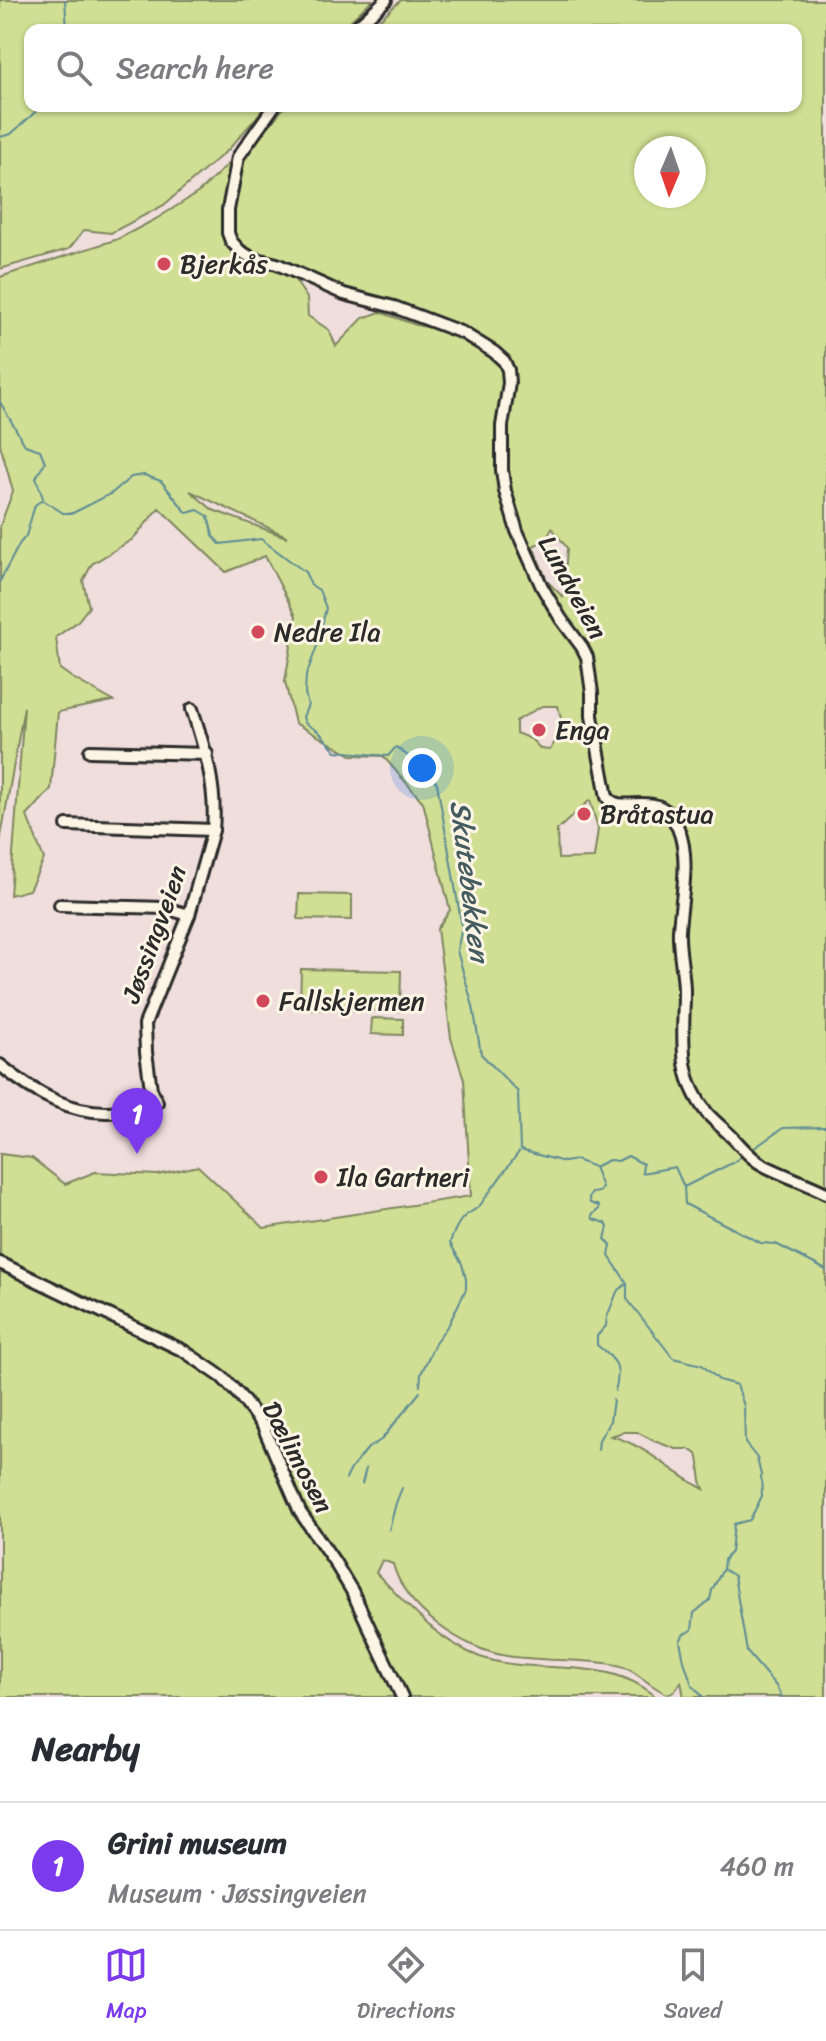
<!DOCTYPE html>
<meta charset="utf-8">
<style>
body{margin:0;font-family:Sriracha,sans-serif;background:#f2f2f3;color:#2b2b33}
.compass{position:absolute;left:634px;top:136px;width:72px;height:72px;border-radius:50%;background:#fff;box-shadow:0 2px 6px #0004;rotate:182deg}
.you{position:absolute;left:422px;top:768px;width:28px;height:28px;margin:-20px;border:6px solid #fff;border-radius:50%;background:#1a73e8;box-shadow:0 0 0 12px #1a73e833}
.badge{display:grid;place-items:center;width:52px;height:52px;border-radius:50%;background:#7c3aed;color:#fff;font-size:26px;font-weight:700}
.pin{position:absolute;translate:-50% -66px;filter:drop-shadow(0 2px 4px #0008)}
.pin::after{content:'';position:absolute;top:42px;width:28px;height:24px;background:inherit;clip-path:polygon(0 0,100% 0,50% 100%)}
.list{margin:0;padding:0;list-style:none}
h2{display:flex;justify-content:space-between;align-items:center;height:104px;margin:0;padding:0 32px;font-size:34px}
h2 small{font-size:26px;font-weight:400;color:#7c7c81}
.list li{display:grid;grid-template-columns:52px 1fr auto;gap:24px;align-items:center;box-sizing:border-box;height:128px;padding:0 32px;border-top:2px solid #e1e1e2}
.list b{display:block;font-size:30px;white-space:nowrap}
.list p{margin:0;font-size:26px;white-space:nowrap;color:#7c7c81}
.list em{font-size:26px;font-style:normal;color:#7c7c81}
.icon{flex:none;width:44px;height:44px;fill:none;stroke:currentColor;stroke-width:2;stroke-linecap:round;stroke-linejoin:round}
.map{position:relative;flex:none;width:826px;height:1697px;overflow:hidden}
.search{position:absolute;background:#fff;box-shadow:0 2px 6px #0004;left:24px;right:24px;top:24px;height:88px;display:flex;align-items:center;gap:20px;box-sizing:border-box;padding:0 28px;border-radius:16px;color:#7c7c81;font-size:30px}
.sheet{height:232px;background:#fff}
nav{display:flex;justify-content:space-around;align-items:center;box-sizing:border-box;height:112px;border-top:2px solid #e1e1e2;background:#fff;font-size:22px;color:#7c7c81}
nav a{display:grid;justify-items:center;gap:4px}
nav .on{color:#7c3aed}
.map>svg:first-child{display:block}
.green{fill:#d0df93;stroke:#7e855f;stroke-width:2;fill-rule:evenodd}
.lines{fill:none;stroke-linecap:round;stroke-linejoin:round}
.stream{stroke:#5d8b96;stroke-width:2}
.minor-casing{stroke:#2b2b2b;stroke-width:16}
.minor{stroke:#fcf5e5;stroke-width:10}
.poi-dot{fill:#d1495b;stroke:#fcf5e5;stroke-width:3}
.labels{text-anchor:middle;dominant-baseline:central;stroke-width:6;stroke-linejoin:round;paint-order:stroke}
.poi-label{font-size:26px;fill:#2b2b2b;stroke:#fcf5e5;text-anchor:start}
.street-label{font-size:26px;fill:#2b2b2b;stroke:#fcf5e5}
.water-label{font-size:28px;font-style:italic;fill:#445b60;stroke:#fcf5e5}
</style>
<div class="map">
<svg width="826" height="1697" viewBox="0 0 826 1697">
<rect width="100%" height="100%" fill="#f0dedd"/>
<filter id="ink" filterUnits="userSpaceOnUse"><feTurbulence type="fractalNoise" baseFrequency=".0125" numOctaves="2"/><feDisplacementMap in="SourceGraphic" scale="16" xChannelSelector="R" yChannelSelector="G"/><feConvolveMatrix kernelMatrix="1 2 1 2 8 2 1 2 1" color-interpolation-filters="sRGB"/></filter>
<g filter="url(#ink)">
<g class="green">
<polygon points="0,0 372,0 341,30 30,30 30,106 266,106 229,149 164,205 111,233 84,230 69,249 0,269"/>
<path d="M 401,0 L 826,0 L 826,1697 L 684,1697 L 681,1682 C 678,1686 676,1693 669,1694 C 662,1695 637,1673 628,1669 C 621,1665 612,1664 604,1663 C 572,1659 539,1661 507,1656 C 462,1649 405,1609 393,1564 L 382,1560 L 376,1573 C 407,1604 437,1641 480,1657 C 538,1677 606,1653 656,1697 L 0,1697 L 0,1154 L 32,1158 L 65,1184 L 95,1172 L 158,1175 L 198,1166 L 264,1228 L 471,1196 L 464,1080 L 451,1038 L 437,929 L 450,910 L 423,802 L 383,756 L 351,755 L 295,723 L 285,682 L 296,616 L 265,556 L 226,572 L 159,508 L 133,539 L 92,564 L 83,581 L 89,607 L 77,622 L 56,637 L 60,669 L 71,677 L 113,701 L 58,712 L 51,789 L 27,816 L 44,859 L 29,890 L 10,895 L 24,707 L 0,842 L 0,526 L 13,491 L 0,444 L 0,277 L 118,239 L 156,219 L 199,192 L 228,164 L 246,155 L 285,106 L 796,106 L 796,30 L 368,30 ZM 646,148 L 694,148 L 694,196 L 646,196 ZM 244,250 L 433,319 L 458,333 L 416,325 L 380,312 L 363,318 L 336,346 L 329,330 L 308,316 L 307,298 L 289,271 ZM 190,491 L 286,536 L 286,537 L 213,510 ZM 552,528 L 567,548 L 563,597 L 547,581 L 533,546 L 546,540 ZM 542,706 L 558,706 L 563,727 L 550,750 L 541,749 L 531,739 L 516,733 L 516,721 ZM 590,800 L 598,829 L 594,858 L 558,859 L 557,830 ZM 624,1432 L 637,1432 L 654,1441 L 676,1449 L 688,1449 L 697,1454 C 701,1466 698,1478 704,1489 C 672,1473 646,1445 611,1436 Z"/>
<polygon points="299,894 352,895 352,920 298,919"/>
<polygon points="301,969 401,971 400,1011 300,1009"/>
<polygon points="372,1018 403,1019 403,1035 371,1034"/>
</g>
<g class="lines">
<g class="stream">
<polyline points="65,0 67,30"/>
<polyline points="0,137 11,134 42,106"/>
<polyline points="0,402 25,445 40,450 45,462 36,478 43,498"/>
<polyline points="43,500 63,513 73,513 112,493 131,477 144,475 161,481 187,513 198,510 208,516 213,536 220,544 261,539 305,572 311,585 319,590 326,608 317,646 306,676 305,693 308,705 303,717 305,723 319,732 336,751 388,756 396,747 421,766 437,783 462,927 457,951 473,1006 481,1054 518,1092 520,1150 564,1162 576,1160 594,1167 609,1160 618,1161 628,1156 643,1164 642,1173 675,1167 684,1187 685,1204 761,1243 776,1244 826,1270"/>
<polyline points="0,581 20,543 26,536 35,505 42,500"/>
<polyline points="750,1151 783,1128 826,1127"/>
<polyline points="594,1167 602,1187 599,1192 592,1193 589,1197 590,1203 599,1206 599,1209 592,1215 593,1219 606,1223 608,1227 605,1239 611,1245 609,1256 627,1283 627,1299 673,1358 702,1365 719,1380 737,1385 744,1406 745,1443 757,1458 761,1475 762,1496 750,1520 734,1524 731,1552 724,1560 723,1569 734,1576 747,1652 776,1686 782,1697"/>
<polyline points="684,1187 732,1163 745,1154"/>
<path d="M 420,1386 L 421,1374 L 436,1341 L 449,1324 L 466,1289 L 466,1279 L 462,1264 L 450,1243 C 452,1236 457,1225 461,1220 C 466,1213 476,1211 481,1204 C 493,1187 506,1169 519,1152"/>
<path d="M 615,1391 C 622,1366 617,1361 597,1345 L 597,1336 L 606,1326 L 607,1317 L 617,1292 L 626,1284"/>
<polyline points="598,1450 599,1440 610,1421 613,1400"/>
<polyline points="346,1479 351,1469 368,1448 381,1440 420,1392"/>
<polyline points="362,1484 366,1468"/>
<polyline points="389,1530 396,1503 402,1488"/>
<polyline points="703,1697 692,1685 684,1661 680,1641 684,1634 692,1630 694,1613 710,1600 712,1590 723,1569"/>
</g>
<g class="minor-casing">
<g id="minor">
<polyline points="353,30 386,0"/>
<path d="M 274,106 L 238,157 L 228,210 L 228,233 L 231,241 L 240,251 L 252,258 L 277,264 L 344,294 L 394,307 L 463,333 L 494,352 L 504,361 L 508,370 L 509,383 L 502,426 L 502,470 L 505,491 L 517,531 L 542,587 L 561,619 L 582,647 L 587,657 L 592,693 L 592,716 L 607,797 C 622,818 659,784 678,828 C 691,859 681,898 679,930 C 678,951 684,971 684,991 C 684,1036 676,1074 707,1113 C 714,1121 722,1127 729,1134 C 741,1145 750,1159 765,1166 C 785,1176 806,1183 826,1193"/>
<polyline points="90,751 207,754"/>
<polyline points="67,825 213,830"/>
<polyline points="60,905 165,908 189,915"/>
<path d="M 0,1065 C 34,1093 74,1117 120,1111 C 132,1110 145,1106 157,1102 L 151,1089 L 146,1052 L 145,1024 L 189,915 L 213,830 C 217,787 205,749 192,709"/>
<polyline points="0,1263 184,1351 222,1377 240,1396 263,1426 300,1512 334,1561 352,1591 402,1697"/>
</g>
</g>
<use href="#minor" class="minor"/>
</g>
</g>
<g class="poi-dot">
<circle cx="164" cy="264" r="8"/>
<circle cx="258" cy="632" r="8"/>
<circle cx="539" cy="730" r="8"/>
<circle cx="584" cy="814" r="8"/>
<circle cx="263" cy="1001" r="8"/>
<circle cx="321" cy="1177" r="8"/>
</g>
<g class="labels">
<g class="poi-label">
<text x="180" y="264">Bjerkås</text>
<text x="274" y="632">Nedre Ila</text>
<text x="555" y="730">Enga</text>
<text x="600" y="814">Bråtastua</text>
<text x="279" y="1001">Fallskjermen</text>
<text x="337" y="1177">Ila Gartneri</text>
</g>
<g class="street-label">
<text transform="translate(573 587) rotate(61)">Lundveien</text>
<text transform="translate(154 934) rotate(-70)">Jøssingveien</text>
<text transform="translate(298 1457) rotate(62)">Dælimosen</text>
</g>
<g class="water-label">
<text transform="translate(470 881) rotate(83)">Skutebekken</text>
</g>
</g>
</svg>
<svg class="compass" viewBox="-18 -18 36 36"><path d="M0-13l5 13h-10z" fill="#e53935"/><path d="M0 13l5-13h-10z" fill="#7c7c81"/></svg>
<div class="you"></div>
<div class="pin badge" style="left:137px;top:1154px">1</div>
<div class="search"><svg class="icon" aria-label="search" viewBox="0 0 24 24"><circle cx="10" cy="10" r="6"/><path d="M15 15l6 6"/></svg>Search here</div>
</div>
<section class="sheet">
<h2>Nearby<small></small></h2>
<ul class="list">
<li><span class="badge">1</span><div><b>Grini museum</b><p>Museum · Jøssingveien</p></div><em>460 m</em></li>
</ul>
</section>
<nav>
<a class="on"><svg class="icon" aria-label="map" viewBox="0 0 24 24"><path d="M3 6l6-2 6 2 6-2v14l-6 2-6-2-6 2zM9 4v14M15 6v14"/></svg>Map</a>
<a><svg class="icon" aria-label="directions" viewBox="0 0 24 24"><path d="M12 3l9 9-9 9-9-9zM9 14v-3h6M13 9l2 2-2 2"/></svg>Directions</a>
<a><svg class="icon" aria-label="saved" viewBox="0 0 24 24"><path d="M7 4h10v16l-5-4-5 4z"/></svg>Saved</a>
</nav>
